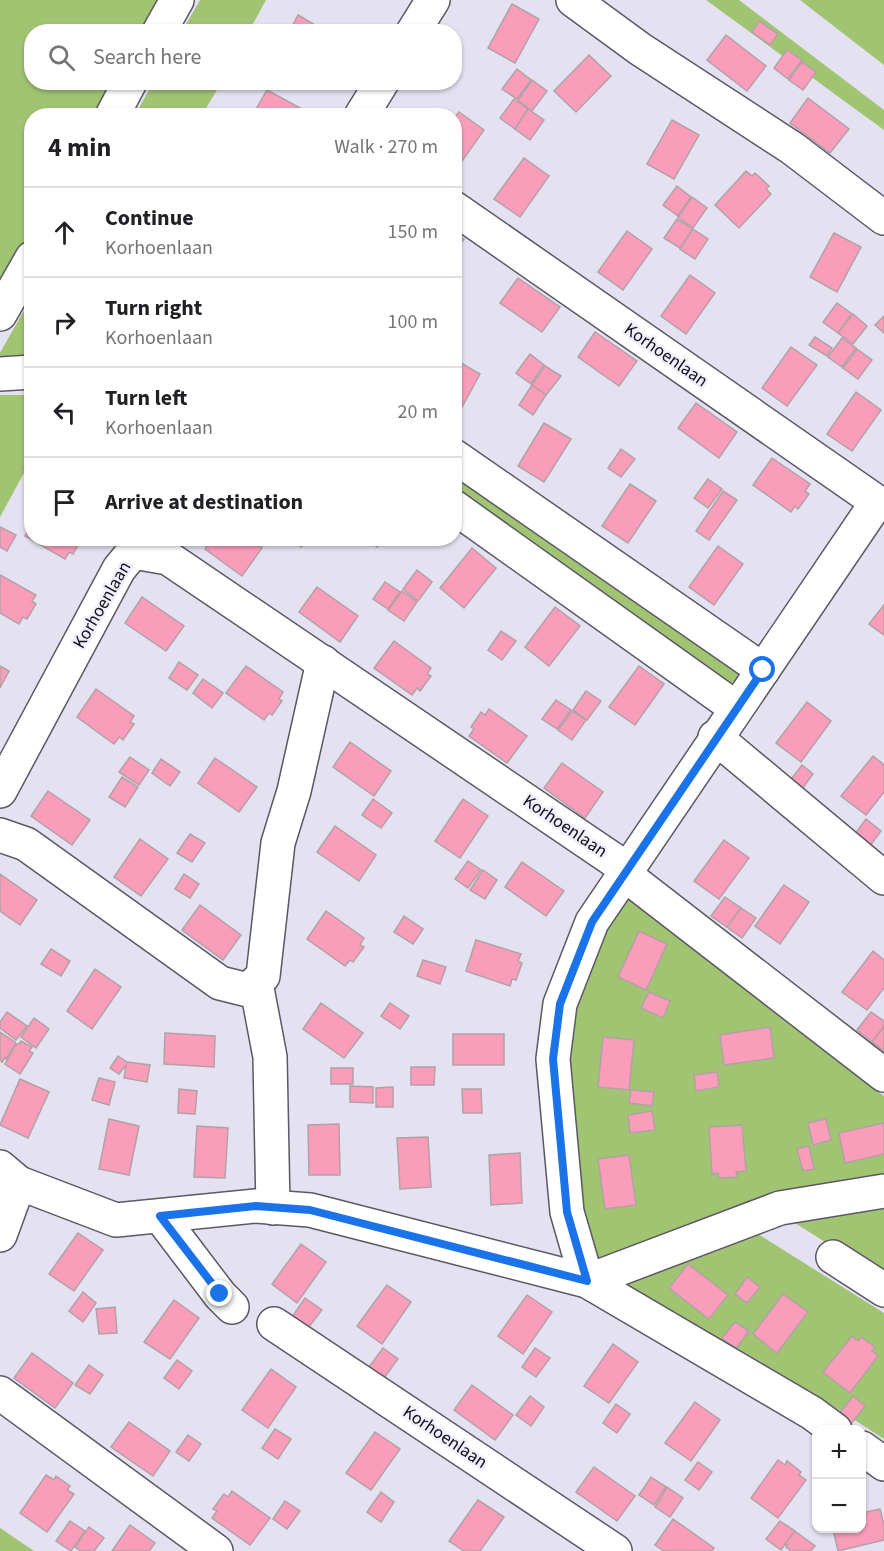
<!DOCTYPE html>
<meta charset="utf-8">
<style>
body{margin:0;font-family:"Source Sans 3",sans-serif;background:#f6f6f6;color:#202124}
.controls{position:absolute;right:18px;bottom:18px;display:grid;overflow:hidden;border-radius:12px;box-shadow:0 2px 4px #0004}
.controls button{width:54px;height:54px;display:grid;place-items:center;padding:0;border:0;border-bottom:2px solid #e0e0e0;background:#fff;color:#202124;font:30px sans-serif}
.stop{position:absolute;width:18px;height:18px;margin:-14px;border:4px solid #1a73e8;border-radius:50%;background:#fff}
.stop.end{background:#1a73e8;border-color:#fff;box-shadow:0 2px 6px #0008}
.list{margin:0;padding:0;list-style:none}
h2{display:flex;justify-content:space-between;align-items:center;height:78px;margin:0;padding:0 24px;font-size:26px}
h2 small{font-size:20px;font-weight:400;color:#757577}
.list li{display:grid;grid-template-columns:39px 1fr auto;gap:18px;align-items:center;box-sizing:border-box;height:90px;padding:0 24px;border-top:2px solid #e0e0e0}
.list b{display:block;font-size:22px;white-space:nowrap}
.list p{margin:0;font-size:20px;white-space:nowrap;color:#757577}
.list em{font-size:20px;font-style:normal;color:#757577}
.icon{flex:none;width:33px;height:33px;fill:none;stroke:currentColor;stroke-width:2;stroke-linecap:round;stroke-linejoin:round}
.map{position:relative;flex:none;width:884px;height:1551px;overflow:hidden}
.search{position:absolute;background:#fff;box-shadow:0 2px 4px #0004;left:24px;top:24px;width:438px;height:66px;display:flex;align-items:center;gap:15px;box-sizing:border-box;padding:0 21px;border-radius:24px;color:#757577;font-size:22px}
.panel{position:absolute;background:#fff;box-shadow:0 2px 4px #0004;left:24px;top:108px;width:438px;height:438px;border-radius:24px}
.map>svg:first-child{display:block}
.forest{fill:#a1c473}
.building{fill:#f99dbb;stroke:#b2a1a5;stroke-width:1.5}
.lines{fill:none;stroke-linecap:round;stroke-linejoin:round}
.minor-casing{stroke:#5b5865;stroke-width:36}
.minor{stroke:#fff;stroke-width:33}
.route{stroke:#1a73e8;stroke-width:8}
.labels{text-anchor:middle;dominant-baseline:central;stroke-width:5;stroke-linejoin:round;paint-order:stroke}
.street-label{font-size:18px;fill:#121116;stroke:#f1eefe}
</style>
<div class="map">
<svg width="884" height="1551" viewBox="0 0 884 1551">
<rect width="100%" height="100%" fill="#e4e1f0"/>
<g class="forest">
<polygon points="0,0 164,0 146,31 32,32 32,82 118,83 99,115 32,116 31,236 0,292"/>
<polygon points="200,0 266,0 249,31 182,31"/>
<polygon points="706,0 739,0 884,110 884,130"/>
<polygon points="800,0 884,0 884,65"/>
<polygon points="153,83 153,82 221,83 202,115 135,115"/>
<polygon points="31,298 31,357 0,362 0,353"/>
<polygon points="0,395 32,395 31,460 0,517"/>
<polygon points="455,466 739,668 739,674 735,681 728,684 455,495"/>
<polygon points="629,894 884,1096 884,1181 603,1263 587,1255 564,1089 571,1015 611,921"/>
<polygon points="884,1201 884,1279 787,1218"/>
<path d="M 750,1229 L 884,1313 L 884,1439 C 799,1383 711,1331 620,1286 Z"/>
<polygon points="0,1528 34,1551 0,1551"/>
</g>
<g class="building">
<polygon points="512,4 539,19 515,63 488,48"/>
<polygon points="298,15 327,32 289,32"/>
<polygon points="759,21 778,34 770,45 752,32"/>
<polygon points="726,35 766,66 747,91 707,60"/>
<polygon points="787,50 802,60 788,79 774,68"/>
<polygon points="589,55 611,76 576,112 554,91"/>
<polygon points="802,62 816,72 803,90 789,80"/>
<polygon points="517,69 531,80 517,99 502,89"/>
<polygon points="532,80 547,91 532,111 518,100"/>
<polygon points="267,90 311,114 311,116 252,116"/>
<polygon points="808,98 849,129 830,153 790,123"/>
<polygon points="514,99 528,109 515,129 500,118"/>
<polygon points="528,109 544,120 530,140 515,129"/>
<polygon points="459,112 484,130 455,171 454,118"/>
<polygon points="672,120 699,135 674,179 647,164"/>
<polygon points="524,158 549,176 520,217 494,199"/>
<polygon points="746,171 752,176 755,173 769,186 766,189 771,194 739,228 715,205"/>
<polygon points="677,186 691,197 678,216 663,205"/>
<polygon points="692,197 707,208 693,228 678,217"/>
<polygon points="677,219 693,229 680,248 664,238"/>
<polygon points="693,229 708,239 695,259 680,249"/>
<polygon points="627,231 652,249 623,290 598,272"/>
<polygon points="454,233 464,239 454,253"/>
<polygon points="834,233 861,247 837,292 810,277"/>
<polygon points="690,275 715,293 686,334 661,316"/>
<polygon points="518,278 560,307 542,332 500,303"/>
<polygon points="837,303 852,314 838,333 823,322"/>
<polygon points="853,314 867,326 853,344 838,333"/>
<polygon points="884,316 884,333 875,325"/>
<polygon points="595,332 637,361 619,386 578,357"/>
<polygon points="815,337 832,348 827,356 809,345"/>
<polygon points="842,338 856,348 842,367 828,357"/>
<polygon points="791,347 817,365 787,406 762,388"/>
<polygon points="857,349 872,360 858,379 843,368"/>
<polygon points="530,354 544,365 531,384 516,373"/>
<polygon points="454,359 480,374 456,418 454,418"/>
<polygon points="545,366 561,376 546,395 532,385"/>
<polygon points="532,385 546,395 533,415 519,405"/>
<polygon points="856,392 881,410 852,451 827,434"/>
<polygon points="696,403 737,432 719,458 678,428"/>
<polygon points="544,423 571,439 544,482 518,466"/>
<polygon points="621,449 635,459 621,477 608,468"/>
<polygon points="32,454 32,474 23,469"/>
<polygon points="772,458 810,484 805,491 809,494 798,509 795,506 791,512 753,485"/>
<polygon points="708,479 722,489 708,508 694,498"/>
<polygon points="630,484 656,501 628,543 602,526"/>
<polygon points="723,491 737,500 709,540 696,531"/>
<polygon points="32,524 32,538 82,538 73,554 69,552 65,559 25,536"/>
<polygon points="0,527 16,535 7,551 0,547"/>
<polygon points="248,538 262,548 242,576 205,549 210,542 205,538"/>
<polygon points="289,538 307,538 301,547"/>
<polygon points="367,538 384,538 377,547"/>
<polygon points="718,546 743,564 714,605 689,587"/>
<polygon points="472,548 496,568 464,608 440,588"/>
<polygon points="417,570 432,582 418,601 403,589"/>
<polygon points="0,575 36,595 32,601 36,604 27,619 23,617 19,624 0,613"/>
<polygon points="385,582 400,592 388,609 373,599"/>
<polygon points="317,587 358,616 340,642 299,612"/>
<polygon points="402,591 417,602 404,621 388,610"/>
<polygon points="142,597 184,626 166,651 125,623"/>
<polygon points="884,605 884,635 869,624"/>
<polygon points="555,607 580,626 549,666 525,647"/>
<polygon points="501,631 516,641 502,660 488,650"/>
<polygon points="394,641 431,668 427,674 431,676 420,691 417,688 412,695 374,668"/>
<polygon points="179,662 198,675 187,690 169,678"/>
<polygon points="0,666 9,671 0,688"/>
<polygon points="246,666 283,692 279,699 282,701 272,715 269,713 264,720 226,693"/>
<polygon points="639,666 664,684 635,725 609,707"/>
<polygon points="203,679 223,693 212,708 193,693"/>
<polygon points="96,689 134,716 130,722 134,724 123,740 119,737 114,744 77,717"/>
<polygon points="586,691 601,701 587,720 573,710"/>
<polygon points="556,700 571,710 557,729 542,719"/>
<polygon points="807,702 831,721 801,762 776,743"/>
<polygon points="489,709 527,736 507,763 469,736 474,729 471,727 481,712 485,715"/>
<polygon points="572,711 586,720 572,740 558,730"/>
<polygon points="350,742 391,771 374,796 333,767"/>
<polygon points="873,756 884,765 884,792 866,815 841,796"/>
<polygon points="130,757 149,770 139,785 119,772"/>
<polygon points="215,758 257,787 239,812 198,783"/>
<polygon points="161,759 180,772 170,786 152,773"/>
<polygon points="562,763 603,792 585,818 544,788"/>
<polygon points="802,765 813,774 800,792 788,783"/>
<polygon points="122,777 138,787 125,807 109,797"/>
<polygon points="48,791 90,820 72,845 31,816"/>
<polygon points="373,799 392,813 381,828 362,815"/>
<polygon points="463,799 488,816 460,858 435,841"/>
<polygon points="866,819 881,831 867,850 852,838"/>
<polygon points="335,826 376,855 359,881 317,852"/>
<polygon points="190,834 205,843 192,862 177,853"/>
<polygon points="140,839 168,859 141,896 114,877"/>
<polygon points="724,840 749,858 719,899 694,881"/>
<polygon points="468,861 481,870 468,888 455,879"/>
<polygon points="522,862 564,891 546,916 505,887"/>
<polygon points="483,870 497,880 485,899 470,890"/>
<polygon points="0,874 37,900 20,925 0,911"/>
<polygon points="184,874 199,884 190,898 175,889"/>
<polygon points="784,885 809,902 780,944 755,926"/>
<polygon points="725,897 741,908 727,927 711,916"/>
<polygon points="200,905 241,935 223,960 182,930"/>
<polygon points="741,908 756,918 742,938 727,927"/>
<polygon points="326,911 364,938 360,945 364,947 353,962 350,960 345,966 307,939"/>
<polygon points="404,916 423,929 413,944 394,932"/>
<polygon points="639,931 667,944 646,990 618,977"/>
<polygon points="476,940 521,954 518,961 522,963 516,980 512,979 510,986 466,971"/>
<polygon points="51,949 70,961 61,976 41,964"/>
<polygon points="873,951 884,960 884,988 867,1010 842,992"/>
<polygon points="423,960 446,967 440,984 417,976"/>
<polygon points="95,969 121,987 92,1029 67,1011"/>
<polygon points="649,992 670,1001 663,1018 641,1008"/>
<polygon points="321,1003 363,1033 344,1058 303,1029"/>
<polygon points="390,1003 409,1016 400,1029 381,1016"/>
<polygon points="7,1012 27,1026 16,1040 0,1028 0,1022"/>
<polygon points="871,1012 884,1021 884,1026 872,1042 857,1030"/>
<polygon points="34,1018 49,1029 36,1048 21,1037"/>
<polygon points="884,1026 884,1051 872,1042"/>
<polygon points="770,1027 774,1058 724,1065 720,1035"/>
<polygon points="0,1032 15,1042 16,1044 6,1059 5,1058 2,1062 0,1060"/>
<polygon points="165,1033 215,1036 214,1067 164,1064"/>
<rect x="453" y="1034" width="51" height="31"/>
<polygon points="603,1037 634,1040 629,1090 598,1087"/>
<polygon points="21,1041 32,1047 29,1051 33,1053 20,1074 5,1064 16,1044 19,1044"/>
<polygon points="118,1056 127,1062 150,1065 147,1082 124,1078 126,1065 119,1074 110,1068"/>
<polygon points="411,1067 435,1067 434,1085 411,1085"/>
<rect x="331" y="1068" width="22" height="16"/>
<polygon points="717,1072 719,1087 696,1091 694,1075"/>
<polygon points="99,1078 115,1082 109,1105 92,1100"/>
<polygon points="20,1079 49,1092 28,1138 0,1125"/>
<polygon points="350,1086 373,1087 373,1103 350,1102"/>
<polygon points="393,1087 393,1107 376,1107 376,1088"/>
<polygon points="179,1089 197,1091 195,1114 178,1113"/>
<polygon points="462,1089 481,1089 482,1113 463,1113"/>
<polygon points="631,1090 654,1092 652,1106 629,1103"/>
<polygon points="652,1111 655,1130 630,1133 628,1115"/>
<polygon points="109,1119 139,1126 129,1175 99,1169"/>
<polygon points="826,1119 831,1140 813,1145 808,1123"/>
<polygon points="884,1123 884,1154 845,1163 839,1133"/>
<polygon points="339,1124 340,1175 309,1175 308,1125"/>
<polygon points="742,1125 746,1171 736,1172 737,1177 719,1178 718,1173 712,1174 709,1127"/>
<polygon points="197,1126 228,1128 225,1178 194,1177"/>
<polygon points="428,1137 431,1187 400,1189 397,1138"/>
<polygon points="809,1146 814,1169 803,1171 797,1149"/>
<polygon points="520,1153 522,1203 491,1205 489,1155"/>
<polygon points="629,1155 636,1205 605,1209 598,1159"/>
<polygon points="78,1233 103,1250 74,1291 49,1274"/>
<polygon points="301,1244 326,1262 297,1303 272,1284"/>
<polygon points="688,1264 728,1295 709,1319 669,1288"/>
<polygon points="747,1277 760,1287 747,1303 735,1294"/>
<polygon points="387,1285 411,1302 382,1344 357,1326"/>
<polygon points="83,1292 96,1303 83,1322 69,1311"/>
<polygon points="783,1294 808,1312 777,1353 753,1334"/>
<polygon points="527,1295 552,1312 523,1354 498,1336"/>
<polygon points="305,1298 322,1310 308,1328 292,1317"/>
<polygon points="174,1300 199,1318 170,1359 144,1342"/>
<polygon points="115,1307 117,1333 99,1334 96,1309"/>
<polygon points="735,1322 749,1331 736,1348 722,1338"/>
<polygon points="852,1336 858,1341 861,1337 875,1347 872,1351 878,1356 850,1393 823,1372"/>
<polygon points="613,1344 638,1362 609,1403 584,1386"/>
<polygon points="383,1348 398,1359 384,1378 369,1367"/>
<polygon points="535,1348 550,1358 536,1377 522,1367"/>
<polygon points="32,1353 73,1383 55,1408 14,1378"/>
<polygon points="177,1360 192,1371 179,1389 164,1378"/>
<polygon points="89,1365 103,1375 90,1394 75,1385"/>
<polygon points="271,1369 296,1387 268,1428 242,1410"/>
<polygon points="472,1385 513,1415 495,1440 454,1410"/>
<polygon points="530,1396 544,1407 531,1426 516,1415"/>
<polygon points="853,1396 865,1406 851,1424 838,1415"/>
<polygon points="695,1402 720,1420 691,1461 665,1443"/>
<polygon points="616,1404 630,1414 617,1433 603,1423"/>
<polygon points="129,1422 170,1451 153,1476 111,1447"/>
<polygon points="275,1429 291,1439 278,1459 262,1448"/>
<polygon points="375,1432 400,1449 371,1490 346,1473"/>
<polygon points="188,1435 201,1444 189,1461 176,1452"/>
<polygon points="778,1460 785,1465 787,1461 801,1472 799,1475 806,1480 778,1518 751,1498"/>
<polygon points="698,1462 712,1472 699,1490 685,1480"/>
<polygon points="594,1467 635,1496 617,1521 576,1492"/>
<polygon points="46,1475 54,1480 56,1476 70,1486 67,1490 74,1494 47,1532 20,1513"/>
<polygon points="651,1477 666,1487 654,1505 639,1495"/>
<polygon points="667,1487 683,1498 670,1517 655,1507"/>
<polygon points="232,1491 270,1518 250,1545 212,1518 217,1511 213,1509 224,1494 228,1497"/>
<polygon points="381,1492 394,1502 381,1522 367,1512"/>
<polygon points="478,1500 504,1517 480,1551 464,1551 449,1541"/>
<polygon points="285,1501 300,1511 287,1529 273,1519"/>
<polygon points="880,1509 884,1525 884,1540 838,1551 833,1528 862,1528 862,1513"/>
<polygon points="673,1519 714,1548 712,1551 664,1551 655,1545"/>
<polygon points="70,1521 85,1531 71,1551 56,1541"/>
<polygon points="780,1521 795,1531 781,1550 766,1539"/>
<polygon points="130,1525 155,1543 149,1551 112,1551"/>
<polygon points="89,1527 104,1538 94,1551 81,1551 75,1547"/>
<polygon points="794,1532 796,1532 815,1546 811,1551 791,1551 786,1547 787,1545 785,1544"/>
</g>
<g class="lines">
<g class="minor-casing">
<g id="minor">
<polyline points="573,0 640,49 792,148 884,218"/>
<polyline points="159,32 177,0"/>
<polyline points="413,32 433,0"/>
<polyline points="112,116 130,82"/>
<polyline points="361,116 382,82"/>
<polyline points="454,208 877,502 884,505"/>
<polyline points="0,314 32,258"/>
<polyline points="0,374 32,372"/>
<polyline points="454,456 763,670"/>
<polyline points="454,507 736,708"/>
<polyline points="715,737 884,878"/>
<polyline points="0,791 119,569 133,552 168,558 627,869"/>
<polyline points="0,835 26,844 220,983 248,990 263,976 278,843 294,791 323,662"/>
<polyline points="624,874 884,1075"/>
<polyline points="256,983 270,1057 273,1208"/>
<polyline points="0,1167 19,1183 116,1220 256,1206 310,1210 587,1281 780,1208 884,1191"/>
<polyline points="160,1216 220,1295 232,1307"/>
<polyline points="0,1235 19,1183"/>
<polyline points="833,1257 884,1290"/>
<polyline points="274,1324 615,1551"/>
<polyline points="0,1393 216,1551"/>
<polyline points="835,1430 812,1413 587,1281 567,1212 553,1059 560,1004 592,922 877,502"/>
<polyline points="862,1448 884,1464"/>
</g>
</g>
<use href="#minor" class="minor"/>
</g>
<g class="lines">
<polyline class="route" points="220,1294 160,1216 256,1206 310,1210 587,1281 567,1212 553,1059 560,1004 592,922 763,670"/>
</g>
<g class="labels">
<g class="street-label">
<text transform="translate(666 355) rotate(35)">Korhoenlaan</text>
<text transform="translate(102 605) rotate(-60)">Korhoenlaan</text>
<text transform="translate(565 826) rotate(34)">Korhoenlaan</text>
<text transform="translate(445 1437) rotate(34)">Korhoenlaan</text>
</g>
</g>
</svg>
<div class="controls">
<button>+</button>
<button>−</button>
</div>
<div class="stop" style="left:763px;top:670px"></div>
<div class="stop end" style="left:220px;top:1294px"></div>
<div class="search"><svg class="icon" aria-label="search" viewBox="0 0 24 24"><circle cx="10" cy="10" r="6"/><path d="M15 15l6 6"/></svg>Search here</div>
<section class="panel">
<h2>4 min<small>Walk · 270 m</small></h2>
<ul class="list">
<li><svg class="icon" aria-label="ahead" viewBox="0 0 24 24"><path d="M12 20V5M6 11l6-6 6 6"/></svg><div><b>Continue</b><p>Korhoenlaan</p></div><em>150 m</em></li>
<li><svg class="icon" aria-label="right" viewBox="0 0 24 24"><path d="M7 20v-9h11M14 6l5 5-5 5"/></svg><div><b>Turn right</b><p>Korhoenlaan</p></div><em>100 m</em></li>
<li><svg class="icon" aria-label="left" viewBox="0 0 24 24"><path d="M17 20v-9H6M10 6l-5 5 5 5"/></svg><div><b>Turn left</b><p>Korhoenlaan</p></div><em>20 m</em></li>
<li><svg class="icon" aria-label="arrive" viewBox="0 0 24 24"><path d="M6 21V4h12l-3 4 3 4H6"/></svg><div><b>Arrive at destination</b></div></li>
</ul>
</section>
</div>
